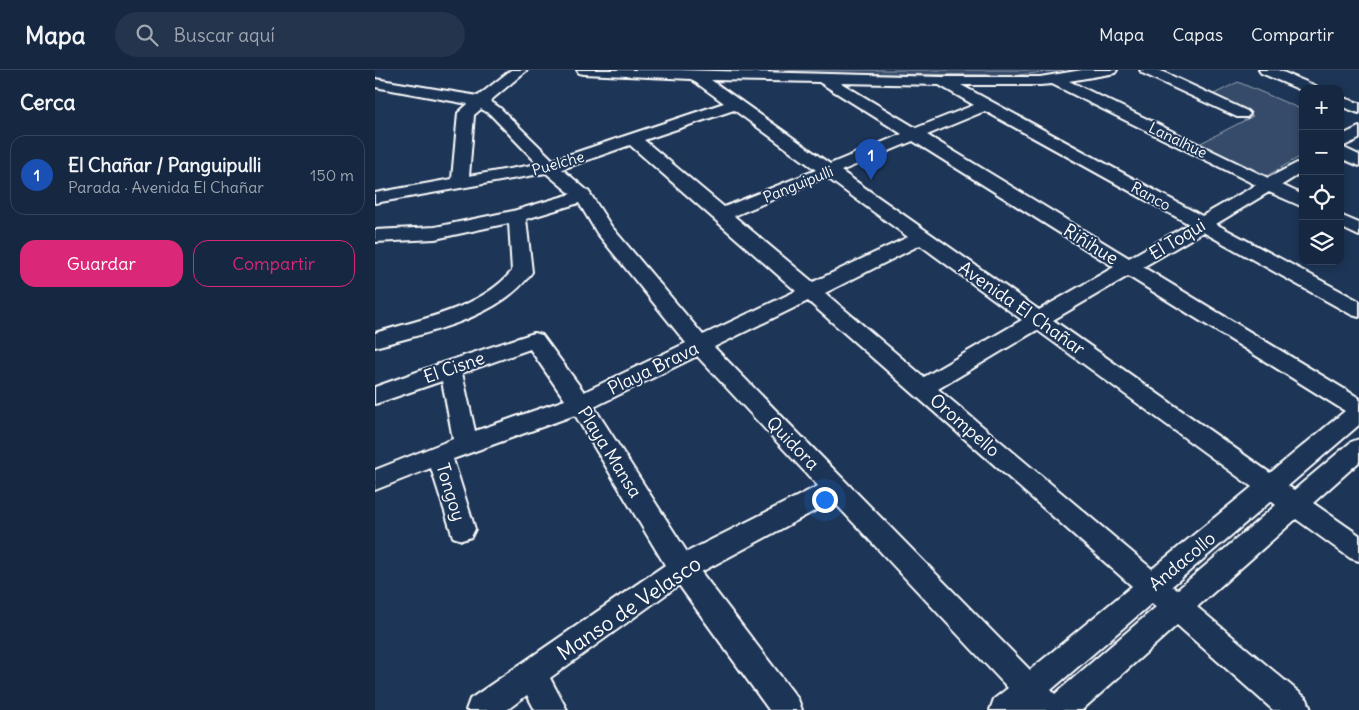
<!DOCTYPE html>
<html lang="es">
<meta charset="utf-8">
<style>
body{margin:0;font-family:Delius,sans-serif;background:#23344c;color:#f1f3f6}
.controls{position:absolute;right:15px;top:15px;display:grid;overflow:hidden;border-radius:10px;box-shadow:0 2px 8px #0003}
.controls button{width:45px;height:45px;display:grid;place-items:center;padding:0;border:0;border-bottom:1px solid #35445a;background:#162841;color:#f1f3f6;font:25px sans-serif}
.you{position:absolute;left:449px;top:429px;width:18px;height:18px;margin:-12px;border:4px solid #fff;border-radius:50%;background:#1a73e8;box-shadow:0 0 0 8px #1a73e833}
.badge{display:grid;place-items:center;width:32px;height:32px;border-radius:50%;background:#db2777;color:#fff;font-size:16px;font-weight:700}
.pin{position:absolute;translate:-50% -41px;filter:drop-shadow(0 1px 2px #0008)}
.pin::after{content:'';position:absolute;top:26px;width:18px;height:15px;background:inherit;clip-path:polygon(0 0,100% 0,50% 100%)}
.list{margin:0;padding:0;list-style:none}
h2{display:flex;justify-content:space-between;align-items:center;height:65px;margin:0;padding:0 20px;font-size:21px}
h2 small{font-size:16px;font-weight:400;color:#9ea6b1}
.list li{display:grid;grid-template-columns:32px 1fr auto;gap:15px;align-items:center;box-sizing:border-box;height:80px;margin:0 10px 10px;padding:0 10px;border:1px solid #35445a;border-radius:15px}
.list b{display:block;font-size:19px;white-space:nowrap}
.list p{margin:0;font-size:16px;white-space:nowrap;color:#9ea6b1}
.list em{font-size:16px;font-style:normal;color:#9ea6b1}
.actions{display:flex;gap:10px;padding:15px 20px}
.actions a{flex:1;padding:11px 0;border:1px solid #db2777;border-radius:15px;text-align:center;font-size:18px;color:#db2777}
.actions .main{background:#db2777;color:#fff}
.icon{flex:none;width:28px;height:28px;fill:none;stroke:currentColor;stroke-width:2;stroke-linecap:round;stroke-linejoin:round}
.map{position:relative;flex:none;width:984px;height:640px;overflow:hidden}
header{display:flex;align-items:center;gap:30px;box-sizing:border-box;height:70px;padding:0 25px;background:#162841;border-bottom:1px solid #35445a}
header strong{font-size:24px}
nav{display:flex;gap:28px;margin-inline-start:auto;font-size:18px}
.search{width:350px;height:45px;background:#23344c;display:flex;align-items:center;gap:12px;box-sizing:border-box;padding:0 18px;border-radius:28px;color:#9ea6b1;font-size:19px}
main{display:flex}
aside{flex:1;background:#162841}
.map>svg:first-child{display:block}
.green{fill:#364b69;stroke:#9aa5b4}
.lines{fill:none;stroke-linecap:round;stroke-linejoin:round}
.minor-casing{stroke:#fff;stroke-width:4}
.minor{fill:#1d3557;fill-rule:evenodd}
.labels{text-anchor:middle;dominant-baseline:central;stroke-width:4;stroke-linejoin:round;paint-order:stroke}
.far-street-label{font-size:15px;fill:#fff;stroke:#1d3557}
.street-label{font-size:18px;fill:#fff;stroke:#1d3557}
.near-street-label{font-size:21px;fill:#fff;stroke:#1d3557}
</style>
<header>
<strong>Mapa</strong>
<div class="search"><svg class="icon" aria-label="search" viewBox="0 0 24 24"><circle cx="10" cy="10" r="6"/><path d="M15 15l6 6"/></svg>Buscar aquí</div>
<nav><a>Mapa</a><a>Capas</a><a>Compartir</a></nav>
</header>
<main>
<aside>
<h2>Cerca<small></small></h2>
<ul class="list">
<li><span class="badge" style="background:#1a4fb4">1</span><div><b>El Chañar / Panguipulli</b><p>Parada · Avenida El Chañar</p></div><em>150 m</em></li>
</ul>
<div class="actions"><a class="main">Guardar</a><a>Compartir</a></div>
</aside>
<div class="map">
<svg width="984" height="640" viewBox="0 0 984 640">
<rect width="100%" height="100%" fill="#1d3557"/>
<filter id="ink" filterUnits="userSpaceOnUse"><feTurbulence type="fractalNoise" baseFrequency=".02" numOctaves="2"/><feDisplacementMap in="SourceGraphic" scale="10" xChannelSelector="R" yChannelSelector="G"/><feConvolveMatrix kernelMatrix="1 2 1 2 8 2 1 2 1" color-interpolation-filters="sRGB"/></filter>
<g filter="url(#ink)">
<g class="green">
<polygon points="349,0 689,0 643,5 344,3"/>
<polygon points="863,12 928,40 928,85 888,108 822,75 878,46 835,26"/>
</g>
<g class="lines">
<g class="minor-casing">
<g id="minor">
<path d="M 136,0 L 152,0 L 115,31 L 125,38 L 178,90 L 349,33 L 316,9 L 209,4 L 204,3 L 202,0 L 305,0 L 567,7 L 665,7 L 707,0 L 742,0 L 740,3 L 735,4 L 694,11 L 893,108 L 928,90 L 928,102 L 907,115 L 928,125 L 928,137 L 894,122 L 841,154 L 984,231 L 984,247 L 977,245 L 828,162 L 768,197 L 984,328 L 984,355 L 913,416 L 919,420 L 976,372 L 984,369 L 984,392 L 938,433 L 984,465 L 984,491 L 975,488 L 921,449 L 822,537 L 932,629 L 936,640 L 898,640 L 802,555 L 707,640 L 615,640 L 619,629 L 633,618 L 458,431 L 326,502 L 423,629 L 427,640 L 394,640 L 304,515 L 175,608 L 192,640 L 160,640 L 152,625 L 132,640 L 91,640 L 95,629 L 290,495 L 200,345 L 78,389 L 100,459 L 96,467 L 87,470 L 78,467 L 56,398 L 0,420 L 0,400 L 78,369 L 67,311 L 0,334 L 0,317 L 67,293 L 159,263 L 167,265 L 209,322 L 311,273 L 222,163 L 204,133 L 151,149 L 157,202 C 126,248 51,263 0,277 L 0,263 C 46,249 105,239 137,201 L 134,153 L 60,169 L 0,172 L 0,160 L 60,157 L 138,141 L 196,124 L 171,103 L 0,133 L 0,123 L 77,109 L 83,43 L 93,34 L 0,17 L 0,9 L 103,26 ZM 336,10 L 444,12 L 527,64 L 455,94 ZM 466,13 L 564,15 L 599,35 L 541,58 ZM 677,14 L 881,115 L 827,146 L 586,15 L 665,15 ZM 106,39 L 115,44 L 163,94 L 94,106 L 99,45 ZM 359,40 L 441,100 L 349,137 L 269,70 ZM 610,41 L 814,154 L 754,188 L 552,65 ZM 538,71 L 739,197 L 664,240 L 466,101 ZM 255,75 L 421,221 L 328,265 L 236,156 L 214,122 L 187,99 ZM 451,107 L 533,167 L 438,212 L 359,146 ZM 545,175 L 647,250 L 549,307 L 450,223 ZM 753,206 L 970,341 L 895,403 L 678,250 ZM 433,231 L 757,516 L 655,600 L 339,277 ZM 662,260 L 877,417 L 777,499 L 563,319 ZM 155,279 L 190,330 L 100,361 L 87,303 ZM 322,286 L 443,416 L 312,482 L 219,337 ZM 896,431 L 901,435 L 802,520 L 797,516 ZM 777,533 L 781,537 L 680,624 L 676,620 Z"/>
<polygon points="765,0 784,0 872,41 875,44 872,47 862,47 767,3"/>
<polygon points="884,0 903,0 941,16 943,19 928,19 928,21 886,3"/>
<polygon points="965,27 984,33 984,43 965,36"/>
<polygon points="984,57 984,69 967,77 984,85 984,96 965,88 965,66"/>
<polygon points="965,145 984,153 984,166 965,157"/>
</g>
</g>
<use href="#minor" class="minor"/>
</g>
</g>
<g class="labels">
<g class="far-street-label">
<text transform="translate(803 70) rotate(26)">Lanalhue</text>
<text transform="translate(183 93) rotate(-16)">Puelche</text>
<text transform="translate(423 114) rotate(-22)">Panguipulli</text>
<text transform="translate(776 126) rotate(29)">Ranco</text>
</g>
<g class="street-label">
<text transform="translate(802 169) rotate(-31)">El Toqui</text>
<text transform="translate(716 174) rotate(32)">Riñihue</text>
<text transform="translate(647 238) rotate(35)">Avenida El Chañar</text>
<text transform="translate(79 297) rotate(-19)">El Cisne</text>
<text transform="translate(278 298) rotate(-26)">Playa Brava</text>
<text transform="translate(590 355) rotate(41)">Orompello</text>
<text transform="translate(418 373) rotate(46)">Quidora</text>
<text transform="translate(235 382) rotate(58)">Playa Mansa</text>
<text transform="translate(76 422) rotate(73)">Tongoy</text>
<text transform="translate(807 491) rotate(-40)">Andacollo</text>
</g>
<g class="near-street-label">
<text transform="translate(254 538) rotate(-34)">Manso de Velasco</text>
</g>
</g>
</svg>
<div class="controls">
<button>+</button>
<button>−</button>
<button><svg class="icon" aria-label="locate" viewBox="0 0 24 24"><circle cx="12" cy="12" r="6"/><path d="M12 2v4M12 18v4M2 12h4M18 12h4"/></svg></button>
<button><svg class="icon" aria-label="layers" viewBox="0 0 24 24"><path d="M12 4l9 5-9 5-9-5zM3 14l9 5 9-5"/></svg></button>
</div>
<div class="you"></div>
<div class="pin badge" style="left:496px;top:110px;background:#1a4fb4">1</div>
</div>
</main>
